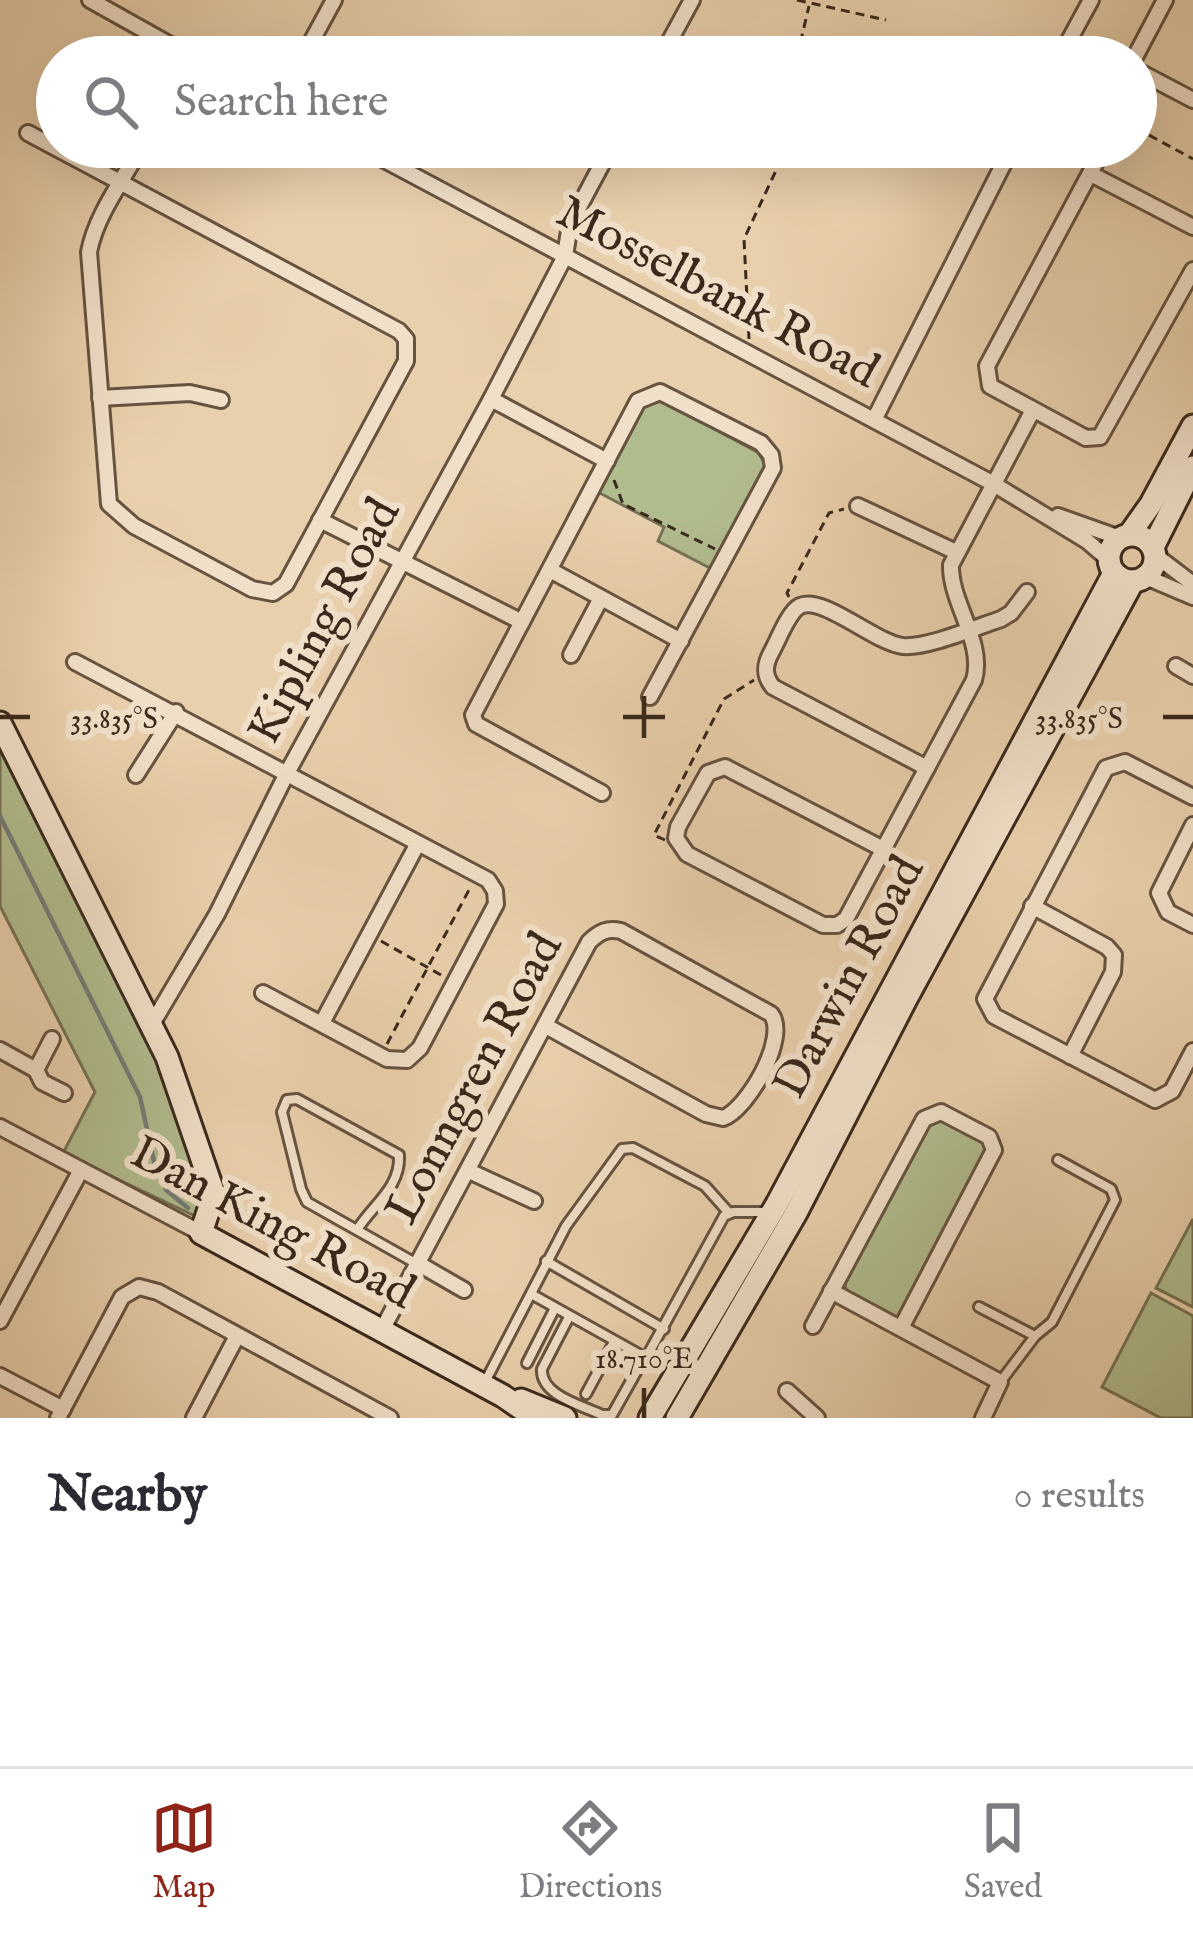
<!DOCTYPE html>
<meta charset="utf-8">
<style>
body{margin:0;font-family:"IM FELL English",serif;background:#f2f2f3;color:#2b2b33}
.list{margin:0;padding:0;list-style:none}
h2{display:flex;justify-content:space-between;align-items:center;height:156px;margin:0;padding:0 48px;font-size:51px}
h2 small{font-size:39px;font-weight:400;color:#7c7c81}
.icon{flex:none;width:66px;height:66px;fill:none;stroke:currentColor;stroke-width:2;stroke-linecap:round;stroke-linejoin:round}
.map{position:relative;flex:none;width:1193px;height:1418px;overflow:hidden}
.search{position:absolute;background:#fff;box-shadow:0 12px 48px #0002;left:36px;right:36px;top:36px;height:132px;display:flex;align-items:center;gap:30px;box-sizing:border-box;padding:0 42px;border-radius:66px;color:#7c7c81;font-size:45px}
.sheet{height:348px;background:#fff}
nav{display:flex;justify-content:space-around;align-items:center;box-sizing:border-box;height:168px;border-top:3px solid #e1e1e2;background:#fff;font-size:33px;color:#7c7c81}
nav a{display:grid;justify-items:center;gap:6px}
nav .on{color:#8f2418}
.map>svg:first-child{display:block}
.green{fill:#b1bc8e;stroke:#767255;stroke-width:3}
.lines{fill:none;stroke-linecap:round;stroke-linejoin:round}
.stream{stroke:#757c77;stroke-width:4.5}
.lane-casing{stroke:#665340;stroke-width:14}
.street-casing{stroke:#665340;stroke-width:20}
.secondary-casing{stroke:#3a291c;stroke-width:27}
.path{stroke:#3a291c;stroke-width:3;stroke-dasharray:9 6;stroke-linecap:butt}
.lane{stroke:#f1e0c9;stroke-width:8}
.street{stroke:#f1e0c9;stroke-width:14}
.secondary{stroke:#f1e0c9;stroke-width:21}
.ticks{fill:none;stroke:#3a291c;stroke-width:4.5}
.labels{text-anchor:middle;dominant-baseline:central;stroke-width:12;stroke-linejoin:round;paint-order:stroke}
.street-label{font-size:48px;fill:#3a291c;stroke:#f1e0c9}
.ticks-label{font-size:30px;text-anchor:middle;fill:#3a291c;stroke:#f1e0c9;stroke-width:12;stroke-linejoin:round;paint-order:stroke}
</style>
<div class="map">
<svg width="1193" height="1418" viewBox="0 0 1193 1418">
<rect width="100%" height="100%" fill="#e9d0ac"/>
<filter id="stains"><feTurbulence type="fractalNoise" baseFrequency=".00167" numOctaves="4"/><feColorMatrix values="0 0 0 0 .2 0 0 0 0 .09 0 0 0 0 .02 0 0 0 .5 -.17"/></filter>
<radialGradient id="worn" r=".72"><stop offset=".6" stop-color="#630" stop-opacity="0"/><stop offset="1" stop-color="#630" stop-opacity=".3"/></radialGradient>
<g class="green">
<polygon points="652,400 664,402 759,453 766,467 710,568 658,541 664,527 596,491 642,408"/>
<polygon points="0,744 153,1045 205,1192 197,1217 63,1153 95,1092 0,906"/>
<polygon points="936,1117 985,1141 989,1149 902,1314 895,1317 847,1293 844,1281 929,1121"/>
<polygon points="1193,1219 1193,1307 1156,1288"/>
<polygon points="1151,1293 1193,1316 1193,1418 1161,1418 1102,1387"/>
</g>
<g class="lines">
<polyline class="stream" points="0,816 140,1097 155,1166 166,1190 188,1208"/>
<g class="lane-casing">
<g id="lane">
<path d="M 357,1230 C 372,1205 401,1188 399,1155 L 297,1099 L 287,1100 L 282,1112 L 301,1189 L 307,1202 L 417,1264"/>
<polyline points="546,1261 664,1329"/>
<polyline points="533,1295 646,1358 724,1216 733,1212 765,1212"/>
<polyline points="979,1307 1035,1336"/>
<path d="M 569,1317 L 542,1369 C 540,1395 581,1405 602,1415 L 612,1415 L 644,1358"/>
<polyline points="527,1363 555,1308"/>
<polyline points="1001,1381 1035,1336 1052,1322 1115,1200 1111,1189 1058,1160"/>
<polyline points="485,1382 566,1226 622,1149 633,1148 705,1186 729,1213"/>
<polyline points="586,1394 614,1342"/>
</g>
</g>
<g class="street-casing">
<g id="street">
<polyline points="90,0 192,57"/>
<polyline points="303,57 334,0"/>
<polyline points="661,57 692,0"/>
<polyline points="1060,57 1091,0"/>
<polyline points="1135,57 1165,0"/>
<polyline points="1136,70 1193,100"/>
<path d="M 28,133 L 399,331 L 406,339 L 406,361 L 286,584 L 273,593 L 252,589 L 134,526 L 109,504 L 89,252 C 96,215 123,180 141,147"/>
<polyline points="360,147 992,483 1087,541 1108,559"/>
<polyline points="1104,147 987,366 990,386 1086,438 1100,437 1193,270"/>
<polyline points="1091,174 1193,227"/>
<polyline points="100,398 190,393 221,400"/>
<polyline points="491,399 607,461"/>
<polyline points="874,420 1012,147"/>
<polyline points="858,506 956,552"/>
<polyline points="1058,516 1120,538"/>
<polyline points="320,520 522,622"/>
<polyline points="1155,555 1193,584"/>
<polyline points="550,570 681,641"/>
<polyline points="1146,577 1193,597"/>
<polyline points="571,655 601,598"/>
<polyline points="75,662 488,880 495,891 496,904 420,1048 407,1060 387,1059 263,993"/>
<polyline points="1176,666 1193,676"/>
<path d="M 927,768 L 773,687 C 764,676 764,666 771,653 C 778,641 788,612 800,606 C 823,595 875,643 903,646 C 928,648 976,627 1001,619 L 1011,613 L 1027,592"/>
<polyline points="136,775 176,712"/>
<polyline points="602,793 476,724 473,715 638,401 660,392 761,443 771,455 773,468 650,697"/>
<polyline points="1193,797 1125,762 1106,768 985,999 994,1016 1155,1100 1172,1091 1193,1051"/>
<polyline points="1193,825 1159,893 1168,912 1193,925"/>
<path d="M 883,849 L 725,767 L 708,773 L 678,827 L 676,838 L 687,854 L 823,925 L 837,925 L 846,919 L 974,680 C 985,642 950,603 951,565 L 1033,410"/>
<polyline points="1032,906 1107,947 1114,955 1113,972 1070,1056"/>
<polyline points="322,1023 417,845"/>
<polyline points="152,1024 217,914 286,775 491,399 565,256 570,224 611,147"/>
<polyline points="52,1039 36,1070 42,1082 64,1093"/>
<polyline points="0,1050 36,1070"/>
<polyline points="0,1127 201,1233"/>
<polyline points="469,1171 534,1201"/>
<polyline points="419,1264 464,1290"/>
<polyline points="831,1291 1000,1382 983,1418"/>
<polyline points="0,1321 81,1170"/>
<polyline points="813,1326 924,1119 941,1112 989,1137 994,1150 901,1328"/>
<path d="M 382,1330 L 589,942 C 599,932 607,928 621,931 L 771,1014 C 789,1037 748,1109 723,1118 L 706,1114 L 546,1026"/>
<polyline points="0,1376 63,1409"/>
<polyline points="787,1391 817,1418"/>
<polyline points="58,1418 122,1297 139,1287 158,1292 390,1418"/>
<polyline points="194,1418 237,1336"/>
</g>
</g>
<g class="secondary-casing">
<g id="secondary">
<circle cx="1132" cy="558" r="23"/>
<polyline points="1129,535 1151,504 1193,426"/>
<polyline points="1153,547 1193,467"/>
<polyline points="0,723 167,1057 214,1194 201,1233 503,1396 535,1418"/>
<polyline points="521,1400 565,1418"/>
<polyline points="650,1418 777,1204 1114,573"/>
<polyline points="677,1418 796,1213 906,999 1133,581"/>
</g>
</g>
<g class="path">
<polyline points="797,0 886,20"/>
<polyline points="797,57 809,6"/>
<polyline points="1136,128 1193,159"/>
<polyline points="749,339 744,239 787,147"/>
<polyline points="614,480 623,504 715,549"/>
<polyline points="789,597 787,593 829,513 844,509"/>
<polyline points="665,840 654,835 724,699 754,680"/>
<polyline points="381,941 441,975"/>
<polyline points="387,1044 470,888"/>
</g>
<use href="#lane" class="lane"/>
<use href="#street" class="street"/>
<use href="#secondary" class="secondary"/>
</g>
<path class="ticks" d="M 644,696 L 644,738M 0,717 L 30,717M 623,717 L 665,717M 1163,717 L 1193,717M 644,1388 L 644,1418"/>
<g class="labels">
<g class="street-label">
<text transform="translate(717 293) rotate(28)">Mosselbank Road</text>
<text transform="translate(325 622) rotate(-62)">Kipling Road</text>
<text transform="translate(850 978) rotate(-62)">Darwin Road</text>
<text transform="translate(475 1079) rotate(-62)">Lonngren Road</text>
<text transform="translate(272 1224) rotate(28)">Dan King Road</text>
</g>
</g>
<g class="ticks-label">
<text x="114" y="728">33.835°S</text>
<text x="1079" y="728">33.835°S</text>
<text x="644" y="1368">18.710°E</text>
</g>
<rect width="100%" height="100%" filter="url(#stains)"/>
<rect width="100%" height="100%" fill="url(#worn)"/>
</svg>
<div class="search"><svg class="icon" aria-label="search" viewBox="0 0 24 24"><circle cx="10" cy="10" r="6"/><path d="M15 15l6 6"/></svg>Search here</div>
</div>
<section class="sheet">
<h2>Nearby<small>0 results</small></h2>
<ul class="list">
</ul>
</section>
<nav>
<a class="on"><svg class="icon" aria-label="map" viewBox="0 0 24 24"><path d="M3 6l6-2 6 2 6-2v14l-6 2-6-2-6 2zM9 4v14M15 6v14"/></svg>Map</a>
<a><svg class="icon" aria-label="directions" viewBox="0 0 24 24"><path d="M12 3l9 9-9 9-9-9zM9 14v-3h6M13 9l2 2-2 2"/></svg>Directions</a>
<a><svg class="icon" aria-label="saved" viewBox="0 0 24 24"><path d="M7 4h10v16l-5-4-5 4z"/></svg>Saved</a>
</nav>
